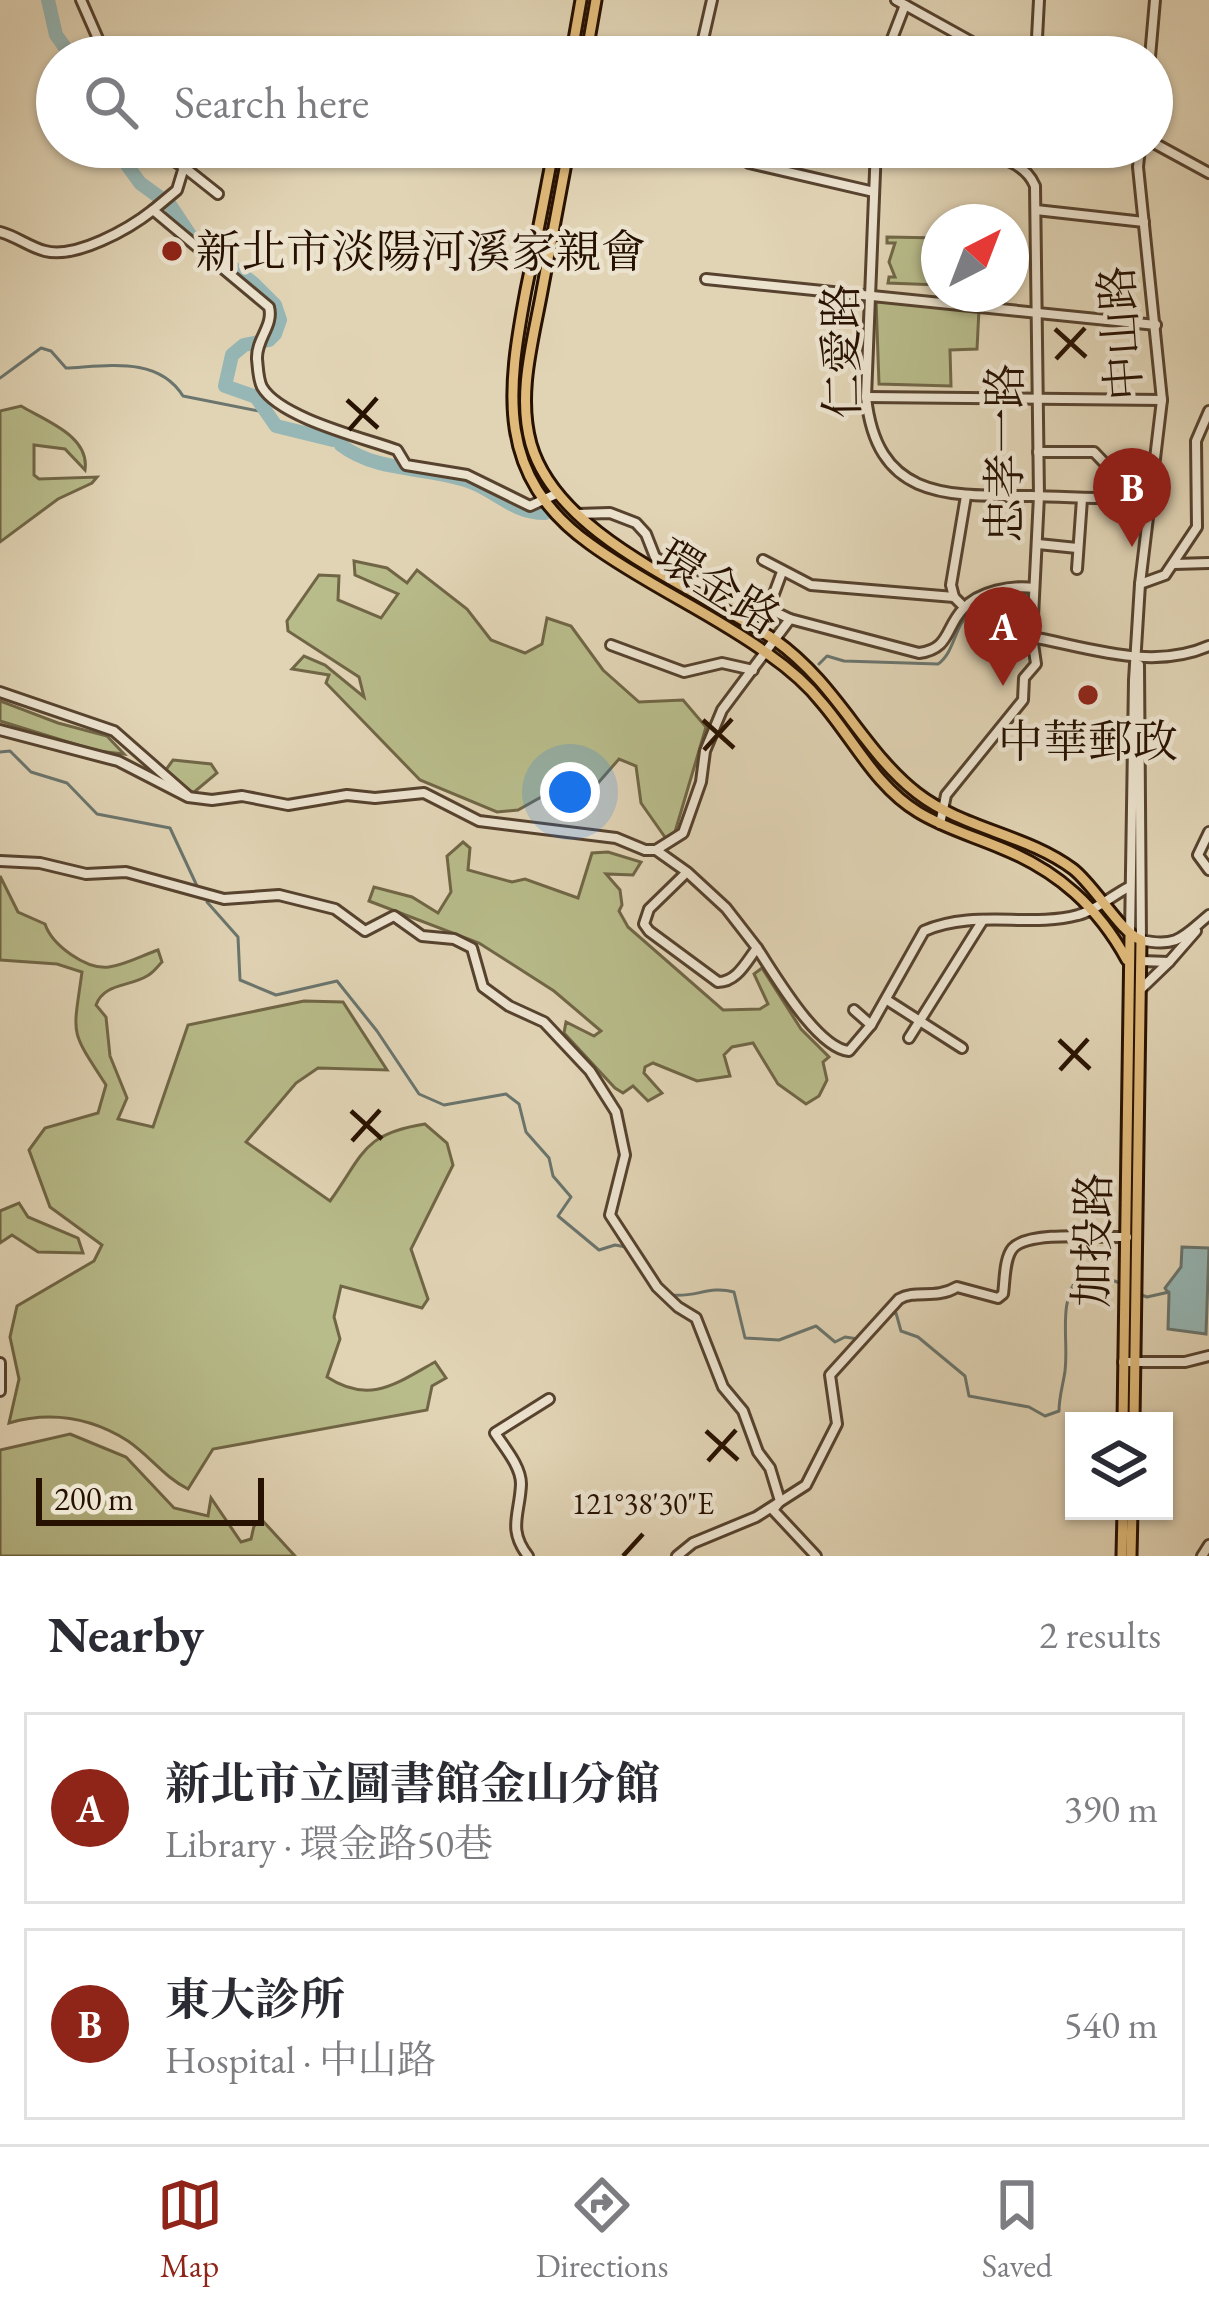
<!DOCTYPE html>
<meta charset="utf-8">
<style>
body{margin:0;font-family:"EB Garamond","Noto Serif TC",serif;background:#f7f7f7;color:#2b2b33}
.controls{position:absolute;right:36px;bottom:36px;display:grid;overflow:hidden;border-radius:0px;box-shadow:0 3px 9px #0004}
.controls button{width:108px;height:108px;display:grid;place-items:center;padding:0;border:0;border-bottom:3px solid #e1e1e2;background:#fff;color:#2b2b33;font:60px sans-serif}
.compass{position:absolute;left:921px;top:204px;width:108px;height:108px;border-radius:50%;background:#fff;box-shadow:0 3px 9px #0004;rotate:42deg}
.scale{position:absolute;left:36px;bottom:30px;width:228px;box-sizing:border-box;padding-left:12px;border:6px solid #271101;border-top:0;font-size:33px;line-height:42px;white-space:nowrap;color:#271101;-webkit-text-stroke:9px #ece3cf;paint-order:stroke}
.you{position:absolute;left:570px;top:792px;width:42px;height:42px;margin:-30px;border:9px solid #fff;border-radius:50%;background:#1a73e8;box-shadow:0 0 0 18px #1a73e833}
.badge{display:grid;place-items:center;width:78px;height:78px;border-radius:50%;background:#8f2418;color:#fff;font-size:39px;font-weight:700}
.pin{position:absolute;translate:-50% -99px;filter:drop-shadow(0 3px 6px #0008)}
.pin::after{content:'';position:absolute;top:63px;width:42px;height:36px;background:inherit;clip-path:polygon(0 0,100% 0,50% 100%)}
.list{margin:0;padding:0;list-style:none}
h2{display:flex;justify-content:space-between;align-items:center;height:156px;margin:0;padding:0 48px;font-size:51px}
h2 small{font-size:39px;font-weight:400;color:#7c7c81}
.list li{display:grid;grid-template-columns:78px 1fr auto;gap:36px;align-items:center;box-sizing:border-box;height:192px;margin:0 24px 24px;padding:0 24px;border:3px solid #e1e1e2;border-radius:0px}
.list b{display:block;font-size:45px;white-space:nowrap}
.list p{margin:0;font-size:39px;white-space:nowrap;color:#7c7c81}
.list em{font-size:39px;font-style:normal;color:#7c7c81}
.icon{flex:none;width:66px;height:66px;fill:none;stroke:currentColor;stroke-width:2;stroke-linecap:round;stroke-linejoin:round}
.map{position:relative;flex:none;width:1209px;height:1556px;overflow:hidden}
.search{position:absolute;background:#fff;box-shadow:0 3px 9px #0004;left:36px;right:36px;top:36px;height:132px;display:flex;align-items:center;gap:30px;box-sizing:border-box;padding:0 42px;border-radius:66px;color:#7c7c81;font-size:45px}
.sheet{height:588px;background:#fff}
nav{display:flex;justify-content:space-around;align-items:center;box-sizing:border-box;height:168px;border-top:3px solid #e1e1e2;background:#fff;font-size:33px;color:#7c7c81}
nav a{display:grid;justify-items:center;gap:6px}
nav .on{color:#8f2418}
.map>svg:first-child{display:block}
.green{fill:#b8bb8a;stroke:#706646;stroke-width:3}
.water{fill:#96b7b6;stroke:#6a756e;stroke-width:3}
.lines{fill:none;stroke-linecap:round;stroke-linejoin:round}
.stream{stroke:#6a756e;stroke-width:3}
.river{stroke:#96b7b6;stroke-width:14}
.minor-casing{stroke:#56422e;stroke-width:14}
.major-casing{stroke:#271101;stroke-width:15}
.minor{stroke:#ece3cf;stroke-width:8}
.major{stroke:#e0ba7a;stroke-width:9}
.ticks{fill:none;stroke:#271101;stroke-width:4.5}
.poi-dot{fill:#8f2418;stroke:#ece3cf;stroke-width:4.5}
.labels{text-anchor:middle;dominant-baseline:central;stroke-width:9;stroke-linejoin:round;paint-order:stroke}
.poi-label{font-size:45px;fill:#271101;stroke:#ece3cf;text-anchor:start}
.street-label{font-size:45px;fill:#271101;stroke:#ece3cf}
.ticks-label{font-size:30px;text-anchor:middle;fill:#271101;stroke:#ece3cf;stroke-width:9;stroke-linejoin:round;paint-order:stroke}
</style>
<div class="map">
<svg width="1209" height="1556" viewBox="0 0 1209 1556">
<rect width="100%" height="100%" fill="#e1d4b5"/>
<filter id="stains"><feTurbulence type="fractalNoise" baseFrequency=".00167" numOctaves="4"/><feColorMatrix values="0 0 0 0 .2 0 0 0 0 .09 0 0 0 0 .02 0 0 0 .5 -.17"/></filter>
<radialGradient id="worn" r=".72"><stop offset=".6" stop-color="#630" stop-opacity="0"/><stop offset="1" stop-color="#630" stop-opacity=".3"/></radialGradient>
<g class="green">
<polygon points="887,237 939,238 939,285 888,283 889,277 895,277 889,262 895,243 887,243"/>
<polygon points="876,299 979,309 977,349 950,350 951,386 879,384"/>
<path d="M 21,406 C 46,421 90,436 85,470 L 65,449 L 34,445 L 34,475 L 39,479 L 97,477 L 92,483 L 58,499 L 0,542 L 0,411 Z"/>
<polygon points="354,561 387,568 407,583 417,570 467,609 491,640 525,653 542,644 547,618 571,626 603,670 639,702 683,700 706,727 675,832 667,840 641,803 636,766 619,759 585,798 543,796 518,810 497,812 420,780 326,683 329,675 292,669 304,656 325,665 364,697 359,677 288,631 287,621 319,575 339,576 338,600 381,618 398,594 355,575"/>
<polygon points="0,701 58,723 107,736 124,754 97,751 0,721"/>
<polygon points="173,760 211,764 217,773 193,793 165,771"/>
<polygon points="463,842 470,848 468,870 512,882 525,879 578,898 592,853 608,852 641,862 633,875 606,874 620,890 622,905 619,911 628,927 723,1010 760,1009 768,1004 754,974 762,968 801,1029 829,1057 823,1062 827,1080 819,1096 806,1104 778,1084 753,1043 732,1047 724,1055 730,1076 697,1081 653,1063 645,1067 644,1073 662,1093 648,1101 633,1086 623,1093 615,1088 564,1033 566,1022 594,1036 601,1031 554,991 479,943 369,901 374,887 412,897 438,913 451,892 447,856"/>
<path d="M 0,876 L 18,912 L 45,924 C 52,945 86,970 109,967 C 125,965 143,955 158,950 L 162,962 C 157,967 153,973 147,976 C 129,987 104,983 96,1005 L 106,1017 L 110,1056 L 127,1098 L 118,1119 L 153,1127 L 188,1025 L 304,1001 L 343,1002 L 387,1070 L 318,1068 L 296,1083 L 246,1142 L 330,1201 C 364,1154 362,1134 425,1124 L 447,1143 L 453,1165 L 411,1249 L 428,1299 L 422,1308 L 341,1286 L 334,1317 L 340,1339 L 327,1377 C 370,1405 397,1383 435,1362 L 446,1378 L 432,1386 L 427,1410 L 213,1449 L 188,1489 C 164,1477 150,1456 128,1441 C 90,1417 51,1411 9,1423 L 19,1379 L 10,1337 L 17,1306 L 94,1261 L 102,1245 L 50,1207 L 29,1150 L 45,1128 L 98,1113 L 106,1085 C 69,1028 73,1038 82,972 L 57,964 L 0,960 Z"/>
<polygon points="19,1203 28,1217 78,1238 83,1253 38,1252 12,1235 0,1243 0,1211"/>
<polygon points="70,1434 126,1457 174,1508 208,1516 211,1498 241,1542 251,1539 254,1526 262,1520 295,1556 0,1556 0,1450"/>
</g>
<polygon class="water" points="1182,1247 1209,1248 1206,1334 1168,1329 1169,1294 1165,1288 1181,1267"/>
<g class="lines">
<g class="stream">
<path d="M 0,378 L 41,348 L 51,351 L 66,368 C 108,366 158,356 183,396 L 264,412"/>
<path d="M 819,664 L 827,656 L 844,661 L 938,664 C 955,652 954,626 970,613 C 982,601 1011,593 1027,594"/>
<polyline points="0,752 10,751 31,772 67,783 97,814 170,828 197,886"/>
<polyline points="207,902 238,937 240,980 276,995 337,981 377,1031 419,1094 444,1105 506,1094 519,1104 526,1132 549,1158 553,1176 571,1197 558,1216 599,1250 615,1245 626,1247 636,1261"/>
<polyline points="1139,1294 1147,1297 1169,1292"/>
<path d="M 671,1295 C 696,1298 709,1285 734,1292 L 745,1338 L 779,1340 L 816,1326 L 835,1342 L 845,1337 L 858,1339"/>
<path d="M 887,1315 L 896,1313 L 901,1331 L 918,1337 L 965,1376 L 969,1396 L 1029,1407 L 1045,1416 L 1059,1411 C 1059,1397 1063,1385 1065,1371 C 1069,1337 1057,1304 1080,1274 L 1092,1273 L 1120,1283"/>
</g>
<g class="river">
<polyline points="48,0 56,35 72,57"/>
<polyline points="114,147 140,183 170,205 190,235 253,283 275,305 280,320 275,334 269,340 244,345 232,355 225,386 256,397 276,426 333,440"/>
<path d="M 341,445 C 378,473 425,466 468,481 C 497,491 512,513 545,513"/>
</g>
<g class="minor-casing">
<g id="minor">
<polyline points="81,0 106,57"/>
<polyline points="896,0 999,57"/>
<polyline points="888,46 908,57"/>
<polyline points="699,57 712,0"/>
<polyline points="885,57 905,5"/>
<polyline points="1036,57 1039,0"/>
<polyline points="1150,57 1155,0"/>
<polyline points="1152,142 1209,173"/>
<path d="M 152,147 L 184,167 L 177,190 L 153,210 L 269,307 C 274,326 256,339 257,359 C 258,368 258,379 262,387 C 280,418 364,438 397,450 L 406,465 L 467,475 L 530,506 L 556,494"/>
<polyline points="721,147 749,163 874,192"/>
<path d="M 876,147 L 866,397 C 877,500 947,496 1031,496 C 1071,497 1111,499 1152,499"/>
<path d="M 953,147 C 982,154 1023,156 1035,186 L 1039,496 L 1032,637 C 1090,648 1153,671 1209,646"/>
<polyline points="184,167 218,194"/>
<polyline points="1036,210 1144,222"/>
<path d="M 0,232 C 16,236 29,247 45,251 C 76,259 129,229 153,210"/>
<polyline points="706,279 1156,325"/>
<polyline points="866,397 1162,400"/>
<polyline points="1038,452 1094,452 1116,475 1108,498"/>
<polyline points="577,514 610,513 636,523 646,534 655,557 693,580 744,597 790,619"/>
<polyline points="1038,544 1077,548"/>
<polyline points="763,560 811,585 954,597"/>
<polyline points="1174,564 1209,563"/>
<polyline points="1077,569 1082,499"/>
<polyline points="1140,584 1165,575 1197,527 1196,441 1209,411"/>
<polyline points="964,607 954,597 951,585 966,496"/>
<polyline points="768,610 782,572"/>
<polyline points="611,645 684,672 722,663 753,670"/>
<path d="M 1139,665 L 1141,940 C 1177,948 1183,937 1209,915"/>
<polyline points="0,692 114,731 188,796"/>
<path d="M 0,730 L 118,761 L 188,797 L 212,800 L 242,796 L 288,805 L 347,795 L 375,798 L 424,793 L 479,821 L 616,838 L 645,850 L 656,850 L 683,833 L 701,782 L 705,751 L 722,710 L 790,619 L 919,653 C 950,649 945,628 963,609 C 979,591 1012,585 1034,588"/>
<polyline points="940,824 946,795 1023,700 1024,678 1036,664 1032,637"/>
<polyline points="1209,832 1198,855 1209,870"/>
<path d="M 656,850 L 687,872 L 649,909 L 644,924 L 649,931 L 718,982 C 737,982 746,962 757,948 L 726,908 L 687,872"/>
<polyline points="0,861 40,863 86,874 126,872 224,899 279,895 335,909 365,931 394,916 422,936 454,939 472,948 483,987 509,1006 544,1022 590,1071 616,1112 625,1155 610,1215 657,1287 678,1307 696,1318 723,1387 743,1411 758,1452 770,1468 780,1501 773,1510 816,1556"/>
<polyline points="1130,935 1134,680 1140,584 1162,400 1138,167 1140,147"/>
<path d="M 757,948 C 775,975 817,1048 849,1051 L 871,1025"/>
<polyline points="1141,961 1169,962 1196,931"/>
<polyline points="1142,988 1169,962"/>
<polyline points="887,1000 962,1048"/>
<path d="M 854,1010 L 871,1025 L 924,931 C 974,909 1030,928 1078,915 C 1095,911 1113,895 1129,887"/>
<polyline points="909,1038 983,920"/>
<polyline points="1123,1362 1185,1362 1209,1356"/>
<polyline points="0,1363 0,1391"/>
<path d="M 528,1556 C 507,1529 520,1514 521,1484 C 521,1466 504,1447 495,1433 L 549,1399"/>
<path d="M 677,1556 L 693,1543 L 756,1517 L 806,1485 L 837,1424 L 830,1375 L 899,1299 C 916,1289 935,1300 957,1287 L 998,1298 L 1003,1294 C 1005,1281 1004,1258 1013,1248 C 1030,1230 1102,1238 1127,1237"/>
<polyline points="1202,1556 1209,1545"/>
</g>
</g>
<g class="major-casing">
<g id="major">
<polyline points="571,57 581,0"/>
<polyline points="586,57 596,0"/>
<path d="M 554,147 C 545,195 536,242 526,290 C 507,391 495,476 590,544 C 646,585 712,613 768,654 C 788,668 807,684 822,703 C 853,739 876,787 918,812 C 944,828 973,836 1001,848 C 1058,871 1098,907 1127,960"/>
<path d="M 569,147 C 560,195 551,243 542,291 C 533,341 517,394 531,444 C 558,538 699,588 775,640 C 838,685 862,750 917,793 C 963,829 1026,834 1073,869 C 1095,886 1121,933 1141,940 L 1134,1421"/>
<polyline points="1123,1421 1130,936"/>
<polyline points="1122,1556 1123,1511"/>
<polyline points="1131,1556 1132,1511"/>
</g>
</g>
<use href="#minor" class="minor"/>
<use href="#major" class="major"/>
</g>
<path class="ticks" d="M 1055,329 L 1086,357M 1056,359 L 1085,328M 347,400 L 378,428M 349,430 L 377,398M 703,720 L 734,748M 704,750 L 732,719M 1059,1040 L 1090,1069M 1060,1070 L 1088,1039M 351,1111 L 382,1139M 352,1141 L 380,1110M 706,1431 L 738,1460M 708,1461 L 736,1430M 623,1556 L 643,1534"/>
<g class="poi-dot">
<circle cx="172" cy="251" r="12"/>
<circle cx="1088" cy="695" r="12"/>
</g>
<g class="labels">
<g class="poi-label">
<text x="196" y="251">新北市淡陽河溪家親會</text>
<text x="1088" y="741" text-anchor="middle">中華郵政</text>
</g>
<g class="street-label">
<text transform="translate(1120 333) rotate(-94)">中山路</text>
<text transform="translate(841 351) rotate(-91)">仁愛路</text>
<text transform="translate(1004 453) rotate(-90)">忠孝一路</text>
<text transform="translate(719 586) rotate(32)">環金路</text>
<text transform="translate(1092 1240) rotate(-89)">加投路</text>
</g>
</g>
<g class="ticks-label">
<text x="643" y="1514">121°38'30"E</text>
</g>
<rect width="100%" height="100%" filter="url(#stains)"/>
<rect width="100%" height="100%" fill="url(#worn)"/>
</svg>
<div class="controls">
<button><svg class="icon" aria-label="layers" viewBox="0 0 24 24"><path d="M12 4l9 5-9 5-9-5zM3 14l9 5 9-5"/></svg></button>
</div>
<svg class="compass" viewBox="-18 -18 36 36"><path d="M0-13l5 13h-10z" fill="#e53935"/><path d="M0 13l5-13h-10z" fill="#7c7c81"/></svg>
<div class="scale">200 m</div>
<div class="you"></div>
<div class="pin badge" style="left:1003px;top:686px">A</div>
<div class="pin badge" style="left:1132px;top:547px">B</div>
<div class="search"><svg class="icon" aria-label="search" viewBox="0 0 24 24"><circle cx="10" cy="10" r="6"/><path d="M15 15l6 6"/></svg>Search here</div>
</div>
<section class="sheet">
<h2>Nearby<small>2 results</small></h2>
<ul class="list">
<li><span class="badge">A</span><div><b>新北市立圖書館金山分館</b><p>Library · 環金路50巷</p></div><em>390 m</em></li>
<li><span class="badge">B</span><div><b>東大診所</b><p>Hospital · 中山路</p></div><em>540 m</em></li>
</ul>
</section>
<nav>
<a class="on"><svg class="icon" aria-label="map" viewBox="0 0 24 24"><path d="M3 6l6-2 6 2 6-2v14l-6 2-6-2-6 2zM9 4v14M15 6v14"/></svg>Map</a>
<a><svg class="icon" aria-label="directions" viewBox="0 0 24 24"><path d="M12 3l9 9-9 9-9-9zM9 14v-3h6M13 9l2 2-2 2"/></svg>Directions</a>
<a><svg class="icon" aria-label="saved" viewBox="0 0 24 24"><path d="M7 4h10v16l-5-4-5 4z"/></svg>Saved</a>
</nav>
